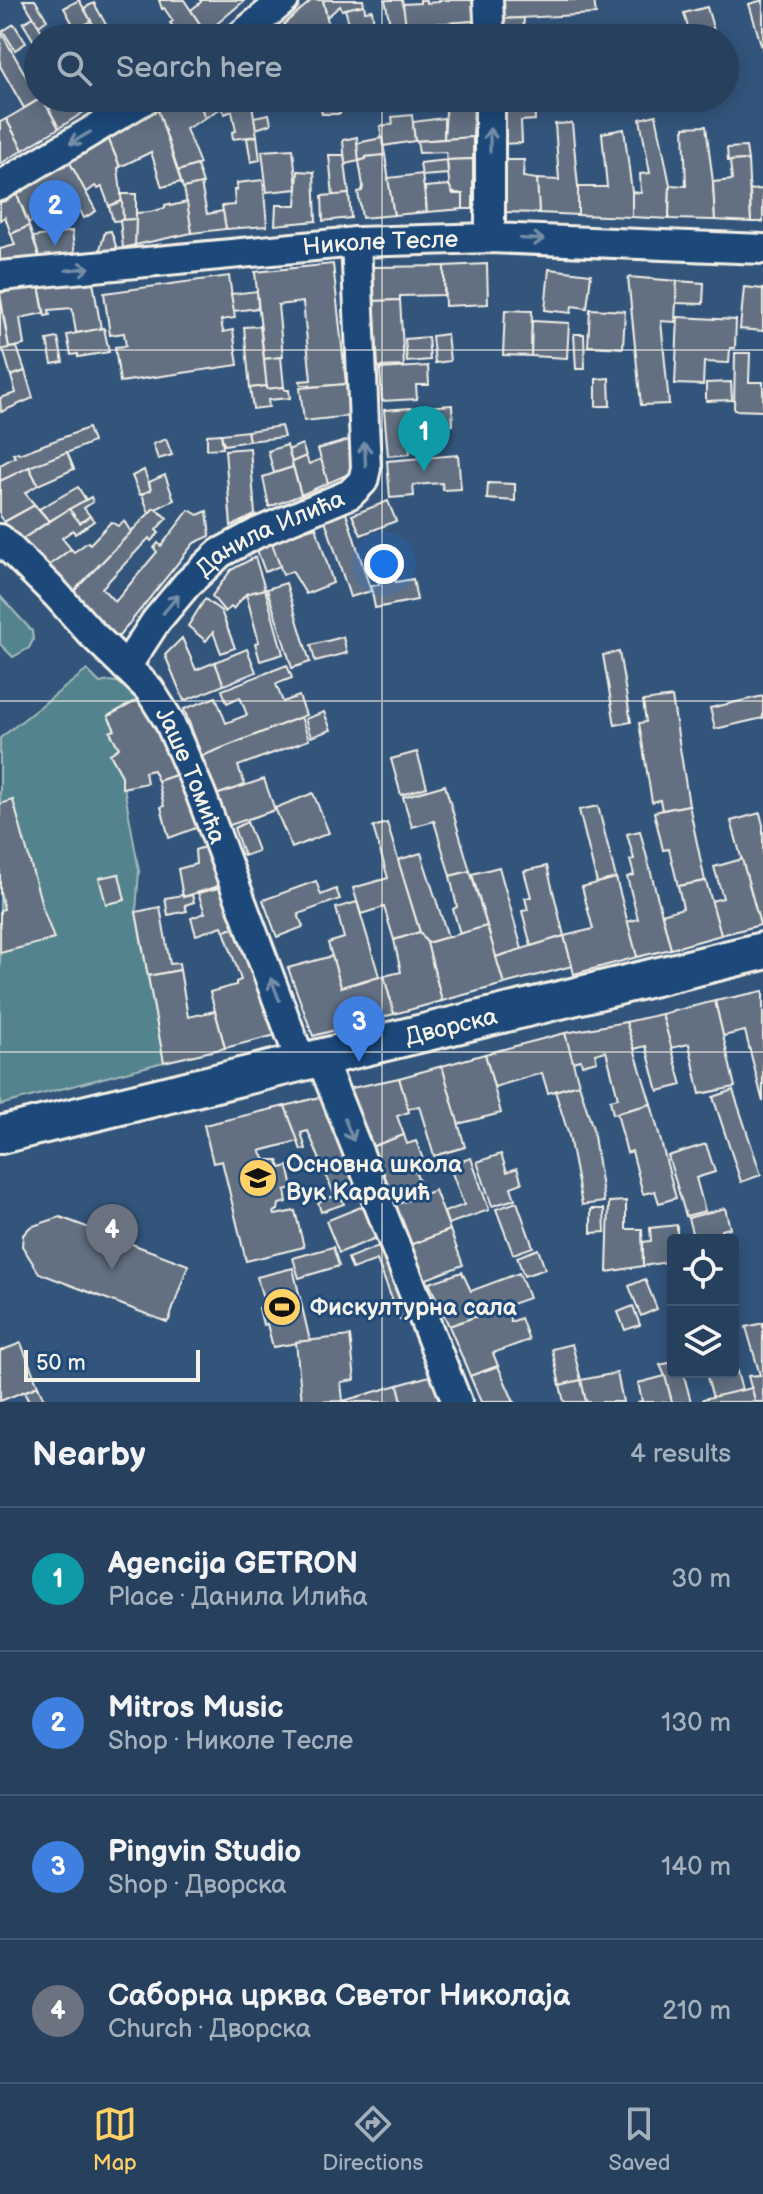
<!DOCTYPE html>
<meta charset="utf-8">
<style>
body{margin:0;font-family:"Balsamiq Sans",sans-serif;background:#324b66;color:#f1f3f6}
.controls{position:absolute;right:24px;bottom:24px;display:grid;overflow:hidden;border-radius:8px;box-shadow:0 4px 20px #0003}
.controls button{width:72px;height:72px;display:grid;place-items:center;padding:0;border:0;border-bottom:2px solid #425972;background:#26405d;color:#f1f3f6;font:40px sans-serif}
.scale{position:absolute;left:24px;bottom:20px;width:176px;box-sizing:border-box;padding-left:8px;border:4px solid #f4f1e8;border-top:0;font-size:22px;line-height:28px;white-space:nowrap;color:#f4f1e8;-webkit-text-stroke:6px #1f4a7a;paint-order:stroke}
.you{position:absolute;left:384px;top:564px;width:28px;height:28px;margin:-20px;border:6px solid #fff;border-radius:50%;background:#1a73e8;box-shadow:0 0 0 12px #1a73e833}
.badge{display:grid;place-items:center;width:52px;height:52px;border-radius:50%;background:#ffd166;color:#fff;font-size:26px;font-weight:700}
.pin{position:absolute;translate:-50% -66px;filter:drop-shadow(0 2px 4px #0008)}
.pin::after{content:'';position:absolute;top:42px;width:28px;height:24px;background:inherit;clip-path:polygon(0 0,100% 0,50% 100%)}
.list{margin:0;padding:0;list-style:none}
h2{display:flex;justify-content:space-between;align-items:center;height:104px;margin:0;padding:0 32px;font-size:34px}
h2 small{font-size:26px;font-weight:400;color:#a4afbc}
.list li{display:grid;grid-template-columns:52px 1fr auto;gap:24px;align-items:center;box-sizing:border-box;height:144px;padding:0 32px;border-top:2px solid #425972}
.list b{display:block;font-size:30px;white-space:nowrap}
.list p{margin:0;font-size:26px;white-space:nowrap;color:#a4afbc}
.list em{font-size:26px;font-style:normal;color:#a4afbc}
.icon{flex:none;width:44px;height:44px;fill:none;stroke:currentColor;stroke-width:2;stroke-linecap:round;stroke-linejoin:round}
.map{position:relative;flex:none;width:763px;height:1402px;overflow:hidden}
.search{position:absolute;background:#26405d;box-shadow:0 4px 20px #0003;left:24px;right:24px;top:24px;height:88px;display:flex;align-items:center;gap:20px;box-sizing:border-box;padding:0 28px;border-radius:44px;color:#a4afbc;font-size:30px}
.sheet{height:680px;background:#26405d}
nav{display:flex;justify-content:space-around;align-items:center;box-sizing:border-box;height:112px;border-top:2px solid #425972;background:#26405d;font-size:22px;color:#a4afbc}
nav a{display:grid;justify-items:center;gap:4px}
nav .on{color:#ffd166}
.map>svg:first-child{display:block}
.green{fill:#53848e;stroke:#a4babb;stroke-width:2}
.building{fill:#627082;stroke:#f4f1e8;stroke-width:2}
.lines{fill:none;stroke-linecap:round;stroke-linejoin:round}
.minor-casing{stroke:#f4f1e8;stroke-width:34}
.major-casing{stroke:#f4f1e8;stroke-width:42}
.minor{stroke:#1f4a7a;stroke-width:28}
.major{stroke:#1f4a7a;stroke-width:36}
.oneway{stroke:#748da6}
.grid{fill:none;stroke:#f4f1e8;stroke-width:2;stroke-opacity:0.55}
.labels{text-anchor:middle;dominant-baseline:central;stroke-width:6;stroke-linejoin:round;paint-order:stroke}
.street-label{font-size:24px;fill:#f4f1e8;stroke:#1f4a7a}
.poi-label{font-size:24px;font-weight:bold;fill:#f4f1e8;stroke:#1f4a7a;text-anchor:start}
</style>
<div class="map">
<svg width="763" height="1402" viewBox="0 0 763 1402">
<rect width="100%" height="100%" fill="#33557c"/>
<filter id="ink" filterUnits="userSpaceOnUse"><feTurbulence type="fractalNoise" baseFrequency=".0125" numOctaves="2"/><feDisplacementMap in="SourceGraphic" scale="16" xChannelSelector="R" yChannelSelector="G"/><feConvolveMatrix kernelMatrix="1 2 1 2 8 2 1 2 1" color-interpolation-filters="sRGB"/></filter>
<g filter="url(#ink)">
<g class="green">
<polygon points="0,596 32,631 33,640 29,648 13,657 0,644"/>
<path d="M 87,670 L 100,683 C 119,677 126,686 138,700 L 108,716 L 115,730 L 110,732 L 119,748 L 110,754 L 122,776 L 139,871 L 136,912 L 164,1062 L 0,1105 L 0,738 Z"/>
</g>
<g class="building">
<polygon points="35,0 47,20 39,26 23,0"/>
<polygon points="79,0 91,21 76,30 64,8"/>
<polygon points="159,0 184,0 206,33 199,38 185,38 177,28 175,29 170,23 173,21 164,8 162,9"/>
<polygon points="200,0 243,0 244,1 206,33 191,10 201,2"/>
<polygon points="312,0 323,0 329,27 316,38 288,38 284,24"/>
<polygon points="323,0 363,0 364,5 342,10 340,6 327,17"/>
<polygon points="385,0 402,0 410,38 393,38"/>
<polygon points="420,0 426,0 426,3 439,2 439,0 474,0 474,21 406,26 403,4 420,3"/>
<polygon points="499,0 594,0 596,14 500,19"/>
<polygon points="763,0 763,51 749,4"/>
<polygon points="94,3 109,30 99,35 84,8"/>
<polygon points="364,5 365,11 372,10 374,25 366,27 368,38 352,38 350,28 346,29 345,24 349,23 345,9"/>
<polygon points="707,7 716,38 691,38 684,13"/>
<polygon points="33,17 46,38 38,38 38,48 23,23"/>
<polygon points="524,18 523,38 500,38 500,19"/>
<polygon points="91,21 101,38 75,38 72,33"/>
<polygon points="474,21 474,38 410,38 406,26"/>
<polygon points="14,24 26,43 15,50 3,31"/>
<polygon points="1,32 39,99 24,108 0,66"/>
<polygon points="42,98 59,128 23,150 6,119"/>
<polygon points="55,98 79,98 87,110 59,128 49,109 58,103"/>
<polygon points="79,98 106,98 87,110"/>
<polygon points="180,98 198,98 205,118 186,129 200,164 178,171 158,110"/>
<polygon points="198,98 251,98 257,136 233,139 232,132 236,131 232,111 225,114 221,108 205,118"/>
<polygon points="447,98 474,98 473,137 444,139"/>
<polygon points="500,98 534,98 535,120 521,121 522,143 499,144"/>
<polygon points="338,102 340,114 322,114 320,104"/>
<polygon points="158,110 181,182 162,187 151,152 120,167 108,138"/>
<polygon points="269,114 271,124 256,129 254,117"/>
<polygon points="412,115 415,141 383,146 380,126 393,124 392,117"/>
<polygon points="656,115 670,185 669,219 632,217 632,192 641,193 640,174 650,173 640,119"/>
<polygon points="444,118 444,139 415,141 413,122"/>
<polygon points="6,119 23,150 0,164 0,122"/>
<polygon points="572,123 578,187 578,215 539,213 537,179 559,180 555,124"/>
<polygon points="706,126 713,182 715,220 669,219 670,185 686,186 684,127"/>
<polygon points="624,129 632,192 632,217 578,215 578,187 607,187 602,133"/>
<polygon points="257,136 260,160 251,162 247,138"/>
<polygon points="357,137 359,161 345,164 343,140"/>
<polygon points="473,137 473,159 447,160 446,152 419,153 417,141"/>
<polygon points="108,138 120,167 118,168 122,201 109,206 102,187 98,189 95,186 86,193 69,161"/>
<polygon points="382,138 385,155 366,157 366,159 359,161 357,143"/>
<polygon points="746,147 748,160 728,161 727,148"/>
<polygon points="293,149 297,189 267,192 262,151"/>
<polygon points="329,155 344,155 349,194 333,196"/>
<polygon points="385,155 394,215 362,218 358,192 362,191 363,186 359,161 366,159 366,157"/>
<polygon points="473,159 473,209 463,209 463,194 450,192 447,160"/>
<polygon points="447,160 448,174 422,176 420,163"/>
<polygon points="500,160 524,160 523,177 537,179 539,213 501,212"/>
<polygon points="748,160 751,222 715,220 713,182 732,180 730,161"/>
<polygon points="69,161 96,211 84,218 74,198 59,206 60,209 54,212 53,209 29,223 15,190"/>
<polygon points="197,165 203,184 183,188 178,171"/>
<polygon points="298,171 314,172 316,221 275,225 276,205 296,205"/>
<polygon points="422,174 427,212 394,215 388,178"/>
<polygon points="263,180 267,226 226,229 222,206 235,205 234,190 237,190 237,183"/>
<polygon points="201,184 207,214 223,211 226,229 192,233 184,188"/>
<polygon points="449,185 453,194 463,194 463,209 427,212 425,187"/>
<polygon points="763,189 763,222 751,222 750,190"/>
<polygon points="15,190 29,226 11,234 5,217 0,220 0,199"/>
<polygon points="121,194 136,194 136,219 123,220"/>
<polygon points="349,194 351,218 323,221 322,196"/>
<polygon points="122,201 123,220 113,221 109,206"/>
<polygon points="187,202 192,233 135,245 136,213 150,212 165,208 165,205 169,204 170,206"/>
<polygon points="136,219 135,245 123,248 120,220"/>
<polygon points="29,226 40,259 0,265 0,249 15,245 11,234"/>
<polygon points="72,231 75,256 40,259 33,237"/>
<polygon points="111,231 117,249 99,253 105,232"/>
<polygon points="333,264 346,384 310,387 310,385 301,385 300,381 311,380 303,302 278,305 283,357 264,359 255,272"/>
<polygon points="487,264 488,304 445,306 444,266"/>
<polygon points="444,266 444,295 400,296 400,300 374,301 373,267"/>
<polygon points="549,269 591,274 587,308 572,306 571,313 545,310"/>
<polygon points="92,276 101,329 76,333 72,308 49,310 50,315 45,316 39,286"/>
<polygon points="229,276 235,318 221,320 223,332 233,330 238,365 120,382 115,347 126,346 124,333 110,335 104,293"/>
<polygon points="628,277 677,281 675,322 661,321 669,404 641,405"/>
<polygon points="677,281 704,283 703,304 676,303"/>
<polygon points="39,286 44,313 20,318 24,345 9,348 0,293"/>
<polygon points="744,287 763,289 763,331 740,329"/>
<polygon points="257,291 258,308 234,311 231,294"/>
<polygon points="0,298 9,348 0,350"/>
<polygon points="400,300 404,366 378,367 374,301"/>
<polygon points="590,309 625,311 623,348 588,346"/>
<polygon points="505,310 532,311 531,356 503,355"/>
<polygon points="678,317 736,320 735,348 730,348 729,363 704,362 703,385 675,384"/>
<polygon points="532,321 569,323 567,358 531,356"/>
<polygon points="260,326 267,386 250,388 244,327"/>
<polygon points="104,328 109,352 78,357 78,354 71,355 67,335"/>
<polygon points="447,334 450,361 435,363 432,336"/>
<polygon points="574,334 584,334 585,369 576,369"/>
<polygon points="428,337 430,360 407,362 405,339"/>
<polygon points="58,338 63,362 52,364 47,340"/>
<polygon points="17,347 25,371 11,376 3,349"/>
<polygon points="735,353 750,353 749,382 763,382 763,411 734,410"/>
<polygon points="281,357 284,387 267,389 264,359"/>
<polygon points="428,366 429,385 416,385 417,399 382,401 380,369"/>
<polygon points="25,371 33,398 1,412 0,398 16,393 11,376"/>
<polygon points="609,378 610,406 596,406 596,379"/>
<polygon points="731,382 732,400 706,401 706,383"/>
<polygon points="346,384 350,416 304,421 300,388"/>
<polygon points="267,386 267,389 284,387 285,390 289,390 290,398 268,400 269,407 253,409 250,388"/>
<polygon points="452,405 453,425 408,428 410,454 388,456 384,410"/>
<polygon points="281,426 284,437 249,441 247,431"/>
<polygon points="88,428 93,442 0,481 0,465 15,457 13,454 18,452 19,454"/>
<polygon points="247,431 249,441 224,445 221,434"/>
<polygon points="221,434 223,448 207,449 207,435"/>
<polygon points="166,439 172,455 158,459 153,444"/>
<polygon points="349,440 351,473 328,483 318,449"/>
<polygon points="302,444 306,456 292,462 288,450"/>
<polygon points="287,445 293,467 274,473 268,451"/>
<polygon points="250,448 255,515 231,526 225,450"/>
<polygon points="67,452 74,469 38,485 29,467"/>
<polygon points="458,455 461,489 443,490 442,483 413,485 414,496 390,498 387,461"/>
<polygon points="306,456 309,464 321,459 328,483 301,495 292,462"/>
<polygon points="29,467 38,485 25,493 35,505 4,522 0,517 0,481"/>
<polygon points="293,467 301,495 269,507 263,477"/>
<polygon points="144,470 151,490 140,495 132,476"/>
<polygon points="165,475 174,500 156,509 154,508 149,513 142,494 151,490 149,482"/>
<polygon points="488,483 515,484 515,501 487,499"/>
<polygon points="78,487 86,500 49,521 39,509"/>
<polygon points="91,497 93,502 84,508 90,516 80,523 69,509"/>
<polygon points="388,501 396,521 361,535 352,515"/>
<polygon points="35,505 49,521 21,540 4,522"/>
<polygon points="154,508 167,518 156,530 159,533 151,541 149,538 102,588 115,602 157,552 154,548 158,543 161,546 189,510 198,515 207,511 210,536 194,543 116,640 71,594"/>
<polygon points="69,509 80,523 90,516 94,521 75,534 73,530 62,538 71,549 47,567 21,540"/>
<polygon points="346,513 371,591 350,597 325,520"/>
<polygon points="124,521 131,532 71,594 47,567 71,549 74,552 88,542 90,544 111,522 118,526"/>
<polygon points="316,527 333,583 306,594 292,571 283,575 271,541"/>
<polygon points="271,541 280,566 265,572 256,547"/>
<polygon points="255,557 265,589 246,594 233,609 231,607 225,612 212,596 231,570"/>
<polygon points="394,572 396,582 413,579 417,600 375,608 371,586 379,585 377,576"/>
<polygon points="286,583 310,662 292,668 267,589"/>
<polygon points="265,589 283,654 260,661 255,643 259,642 246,594"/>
<polygon points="205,599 221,611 235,648 221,653 213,632 206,641 188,626"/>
<polygon points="343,637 347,653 315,661 311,645"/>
<polygon points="182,638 196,670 215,662 224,685 184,701 165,655"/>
<polygon points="247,649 256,672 224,685 215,662"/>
<polygon points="619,652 631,722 615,725 603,655"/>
<polygon points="287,665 292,678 276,684 283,702 299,696 306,715 202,756 184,709 216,697 226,723 247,715 240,697 227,703 222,690"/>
<polygon points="763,696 763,718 715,729 710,708"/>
<polygon points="672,697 689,805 662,810 660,800 652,802 639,723 646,722 643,701"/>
<polygon points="138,700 151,714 185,772 158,781 153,770 145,772 147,783 122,788 122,776 110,754 119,748 110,732 115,730 108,716"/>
<polygon points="324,712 331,730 311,737 305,719"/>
<polygon points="301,717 309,740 238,766 245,785 216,795 202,756"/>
<polygon points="417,752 427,787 401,795 391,759"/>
<polygon points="185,772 207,824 169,838 161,807 164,806 158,781"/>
<polygon points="264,779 275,810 227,826 216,795"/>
<polygon points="445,785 470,871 450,876 434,821 412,827 403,797"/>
<polygon points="313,793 329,833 292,848 275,808"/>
<polygon points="13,800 43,909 54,939 0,953 0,910 4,909 0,892 0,804"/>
<polygon points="689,805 705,881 678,886 669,849 663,850 654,812"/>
<polygon points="598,806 616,878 597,883 579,810"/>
<polygon points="760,813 763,825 763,925 760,925 731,821"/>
<polygon points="247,822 258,851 244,856 234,828"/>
<polygon points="387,823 420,932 394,940 384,907 361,914 353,888 388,878 373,827"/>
<polygon points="640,831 671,949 637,957 627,922 638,919 627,877 634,875 630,860 634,859 627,834"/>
<polygon points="207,846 222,885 183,897 178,869 196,864 195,850"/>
<polygon points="421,853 448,937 427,943 420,932 398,860"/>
<polygon points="742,859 760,925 721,935 711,901 723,898 714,867"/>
<polygon points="547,866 564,936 531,946 522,911 528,910 525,898 531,897 524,871"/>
<polygon points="499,867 522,949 496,957 472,874"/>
<polygon points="470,871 487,926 460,934 453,909 457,907 450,876"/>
<polygon points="119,874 125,900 106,904 99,878"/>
<polygon points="616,878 637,957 574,974 564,936 593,929 582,887"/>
<polygon points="316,881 321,895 336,889 340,899 298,914 303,927 277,937 263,900"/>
<polygon points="706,881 721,935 671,949 662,914 683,908 678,886"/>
<polygon points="223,887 238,927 224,931 222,926 196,935 191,918 205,913 198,893"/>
<polygon points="183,895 183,897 192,895 194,902 185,905 187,911 168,915 165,898"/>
<polygon points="357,902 379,976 341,987 328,943 344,938 336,908"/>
<polygon points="160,907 170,964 179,963 180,970 148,976 136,912"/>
<polygon points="487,926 504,984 442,1001 427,943"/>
<polygon points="238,927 276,1035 225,1048 210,992 236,985 236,982 241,980 224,931"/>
<polygon points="420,932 427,943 442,1001 394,1014 384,976 401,972 394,940"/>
<polygon points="564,936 572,966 504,984 496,957"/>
<polygon points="332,956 341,987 384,976 394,1014 313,1036 288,968"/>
<polygon points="180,970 188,1017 215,1011 225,1048 164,1062 148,976"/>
<polygon points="763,991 763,1102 745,1031 723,1036 715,1001"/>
<polygon points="715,1001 735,1087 700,1094 689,1044 671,1048 662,1014"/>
<polygon points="662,1014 682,1085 658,1091 646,1046 634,1049 626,1022"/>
<polygon points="626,1022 651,1104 613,1114 610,1100 618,1098 606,1051 595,1054 597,1061 582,1065 581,1060 572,1062 565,1033"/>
<polygon points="565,1033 579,1084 548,1093 542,1073 494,1087 485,1054"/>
<polygon points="485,1054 501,1113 458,1124 442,1066"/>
<polygon points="442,1066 465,1147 434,1156 419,1106 408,1109 399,1078"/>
<polygon points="399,1078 409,1112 397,1116 404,1135 371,1147 347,1089"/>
<polygon points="579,1084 593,1129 604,1202 582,1205 569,1136 555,1091"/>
<polygon points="733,1090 761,1175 741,1182 713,1097"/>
<polygon points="327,1095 362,1182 334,1194 308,1131 301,1133 306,1149 301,1150 285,1106"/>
<polygon points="651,1104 676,1198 659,1203 655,1191 643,1194 632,1151 627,1153 617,1113"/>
<polygon points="285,1106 298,1141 260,1151 265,1160 278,1160 280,1168 288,1166 293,1188 285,1190 287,1202 279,1204 278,1210 274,1212 275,1215 295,1211 304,1247 246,1261 222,1161 213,1163 204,1125"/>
<polygon points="404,1135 407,1144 416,1141 424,1162 413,1166 420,1184 389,1195 371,1147"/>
<polygon points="706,1144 715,1172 696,1178 705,1211 686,1216 668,1156"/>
<polygon points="501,1154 507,1172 517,1168 522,1183 511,1187 515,1199 492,1206 477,1162"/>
<polygon points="471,1158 489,1210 448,1224 444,1212 464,1205 449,1165"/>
<polygon points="435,1190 450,1230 410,1245 395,1205"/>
<polygon points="340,1194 344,1204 321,1212 318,1202"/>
<polygon points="626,1201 626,1229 642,1229 643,1266 607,1272 609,1202"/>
<polygon points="517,1202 533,1247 513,1254 496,1209"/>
<polygon points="368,1204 381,1236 339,1253 326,1221"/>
<polygon points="725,1208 730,1228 721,1230 723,1240 694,1240 688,1218"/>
<polygon points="591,1209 604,1209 605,1232 591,1233"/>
<polygon points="60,1217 188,1265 169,1320 167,1322 39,1273 22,1246 23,1235 30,1227"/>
<polygon points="677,1225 677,1237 693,1236 694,1240 673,1240 673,1261 643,1266 643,1242 651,1241 650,1228"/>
<polygon points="450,1230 463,1265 424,1280 410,1245"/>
<polygon points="384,1244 412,1315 400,1320 377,1260 352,1269 348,1258"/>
<polygon points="333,1247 339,1266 299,1278 293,1258"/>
<polygon points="538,1249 545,1269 524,1276 517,1257"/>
<polygon points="293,1268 310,1341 273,1347 267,1324 263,1325 259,1308 265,1306 257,1277"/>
<polygon points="462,1272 471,1291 519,1273 529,1298 449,1326 429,1283"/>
<polygon points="645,1279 657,1309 641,1316 629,1286"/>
<polygon points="506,1306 511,1322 521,1318 529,1340 493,1353 498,1366 470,1376 449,1326"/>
<polygon points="633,1306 640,1325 625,1330 618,1312"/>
<polygon points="763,1323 763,1402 755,1402 748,1376 760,1375 746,1327"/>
<polygon points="350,1336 355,1380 341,1382 343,1401 302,1402 296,1342"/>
<polygon points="21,1343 38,1386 0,1401 0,1351"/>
<polygon points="572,1344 581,1380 560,1385 552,1349"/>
<polygon points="733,1358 742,1390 713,1398 707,1377 715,1375 714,1372 733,1372"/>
<polygon points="673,1362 673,1372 683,1372 691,1402 672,1402 665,1376 660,1365"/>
<polygon points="498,1366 514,1402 481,1402 470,1376"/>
<polygon points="440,1373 453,1402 402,1402 398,1385"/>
<polygon points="617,1373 623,1402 586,1402 581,1380"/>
<polygon points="665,1376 672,1402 637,1402 642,1401 638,1383"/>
<polygon points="581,1380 586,1402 564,1402 560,1385"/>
<polygon points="398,1385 402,1402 343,1402 343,1401"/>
<polygon points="38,1386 45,1402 29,1402 24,1392"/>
<polygon points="752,1388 755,1402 703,1402 703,1399"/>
</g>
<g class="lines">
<g class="minor-casing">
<g id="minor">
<polyline points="488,0 490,38"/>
<polyline points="238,38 284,0"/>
<polyline points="0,186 147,98"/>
<polyline points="490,238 490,98"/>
<path id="s1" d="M 0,276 L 356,242 L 490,238 L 763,249"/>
<path id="s2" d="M 0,539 L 56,594 L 90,632 L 149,689 L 169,721 L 200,792 L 301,1062"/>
<path id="s3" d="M 126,667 L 156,621 L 187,584 L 220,553 L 257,533 L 350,494 L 363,481 L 366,468 L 356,242"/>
<polyline points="321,1058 457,1402"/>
</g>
</g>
<g class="major-casing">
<g id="major">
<path id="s4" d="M 0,1135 L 763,951"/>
</g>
</g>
<use href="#minor" class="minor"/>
<use href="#major" class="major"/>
</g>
<defs><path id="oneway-shaft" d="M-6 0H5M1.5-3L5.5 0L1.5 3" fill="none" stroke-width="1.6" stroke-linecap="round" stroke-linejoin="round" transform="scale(2)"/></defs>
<g class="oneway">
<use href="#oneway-shaft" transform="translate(80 138) rotate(149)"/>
<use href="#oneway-shaft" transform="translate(490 140) rotate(-90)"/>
<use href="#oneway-shaft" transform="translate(532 239) rotate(2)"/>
<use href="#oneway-shaft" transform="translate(78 269) rotate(-6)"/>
<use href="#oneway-shaft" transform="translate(365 454) rotate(-93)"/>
<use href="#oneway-shaft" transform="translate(171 604) rotate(-50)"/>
<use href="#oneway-shaft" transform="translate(275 989) rotate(-111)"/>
<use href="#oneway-shaft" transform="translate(349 1130) rotate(68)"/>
</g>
</g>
<path class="grid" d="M 382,0 L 382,38M 382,98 L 382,1402M 0,350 L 763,350M 0,701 L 763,701M 0,1052 L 763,1052"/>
<defs>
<g id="school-disc" transform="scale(2)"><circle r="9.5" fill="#ffd166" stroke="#1f4a7a"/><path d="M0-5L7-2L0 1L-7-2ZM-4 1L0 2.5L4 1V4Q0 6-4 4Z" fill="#111"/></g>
<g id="stadium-disc" transform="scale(2)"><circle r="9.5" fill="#ffd166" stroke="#1f4a7a"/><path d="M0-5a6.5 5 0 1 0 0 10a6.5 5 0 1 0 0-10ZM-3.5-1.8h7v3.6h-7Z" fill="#111"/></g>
</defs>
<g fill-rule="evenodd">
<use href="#school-disc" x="258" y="1178"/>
<use href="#stadium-disc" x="282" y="1307"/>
</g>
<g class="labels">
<g class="street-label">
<text stroke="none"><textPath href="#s1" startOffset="382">Николе Тесле</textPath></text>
<text stroke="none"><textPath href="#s3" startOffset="202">Данила Илића</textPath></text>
<text stroke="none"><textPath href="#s2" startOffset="308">Јаше Томића</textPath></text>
<text stroke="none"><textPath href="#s4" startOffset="464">Дворска</textPath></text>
</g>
<g class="poi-label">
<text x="286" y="1164">Основна школа<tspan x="286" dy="28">Вук Караџић</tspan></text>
<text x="310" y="1307">Фискултурна сала</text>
</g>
</g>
</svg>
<div class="controls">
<button><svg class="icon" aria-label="locate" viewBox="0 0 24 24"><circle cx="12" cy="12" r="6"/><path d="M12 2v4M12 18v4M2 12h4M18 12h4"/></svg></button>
<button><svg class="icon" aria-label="layers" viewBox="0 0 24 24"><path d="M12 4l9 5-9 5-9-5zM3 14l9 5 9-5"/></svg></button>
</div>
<div class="scale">50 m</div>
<div class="you"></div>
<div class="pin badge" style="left:424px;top:472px;background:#0f9aa8">1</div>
<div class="pin badge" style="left:55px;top:246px;background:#3f7fe0">2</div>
<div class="pin badge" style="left:359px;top:1062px;background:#3f7fe0">3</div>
<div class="pin badge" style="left:112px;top:1270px;background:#6b7280">4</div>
<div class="search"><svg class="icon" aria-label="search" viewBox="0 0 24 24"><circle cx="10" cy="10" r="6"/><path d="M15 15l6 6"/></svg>Search here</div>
</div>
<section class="sheet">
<h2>Nearby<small>4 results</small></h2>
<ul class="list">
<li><span class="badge" style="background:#0f9aa8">1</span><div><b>Agencija GETRON</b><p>Place · Данила Илића</p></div><em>30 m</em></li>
<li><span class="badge" style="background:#3f7fe0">2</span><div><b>Mitros Music</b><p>Shop · Николе Тесле</p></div><em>130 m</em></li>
<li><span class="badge" style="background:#3f7fe0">3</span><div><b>Pingvin Studio</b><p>Shop · Дворска</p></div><em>140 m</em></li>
<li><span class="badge" style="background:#6b7280">4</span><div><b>Саборна црква Светог Николаја</b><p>Church · Дворска</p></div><em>210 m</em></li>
</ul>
</section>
<nav>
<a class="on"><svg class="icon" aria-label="map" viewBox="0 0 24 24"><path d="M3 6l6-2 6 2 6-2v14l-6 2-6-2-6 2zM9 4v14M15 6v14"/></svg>Map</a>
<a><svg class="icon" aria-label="directions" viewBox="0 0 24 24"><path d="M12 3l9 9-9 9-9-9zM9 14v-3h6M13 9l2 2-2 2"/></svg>Directions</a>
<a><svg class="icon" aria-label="saved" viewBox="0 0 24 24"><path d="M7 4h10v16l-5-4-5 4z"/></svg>Saved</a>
</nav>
